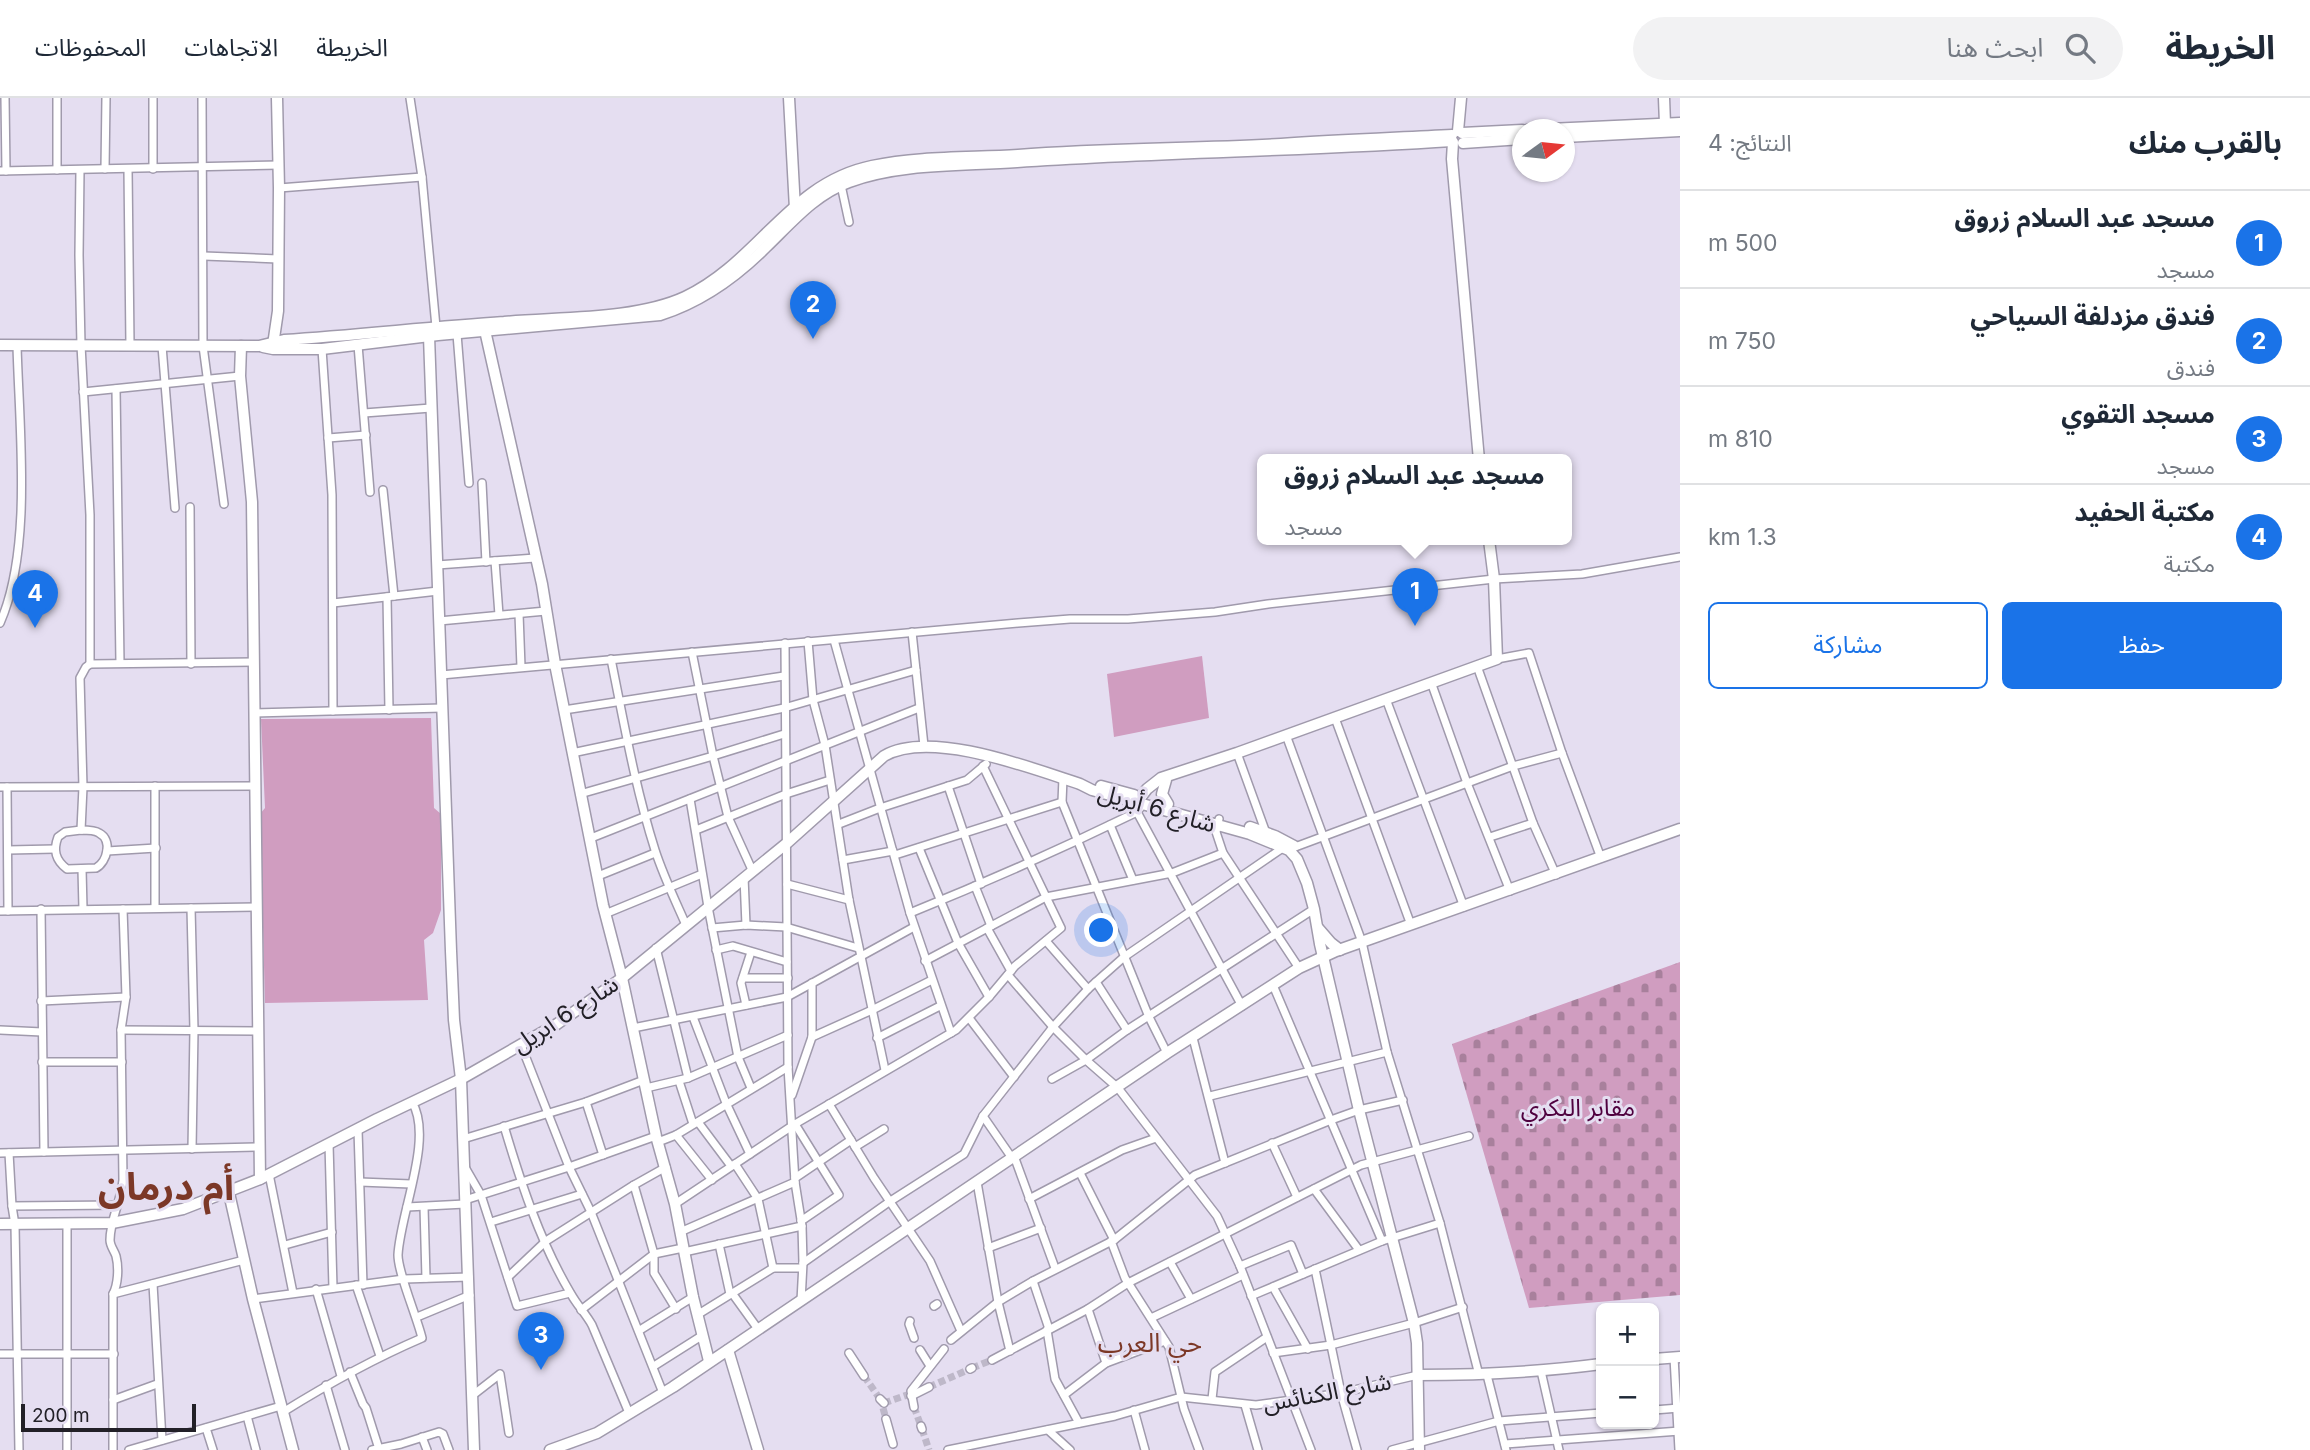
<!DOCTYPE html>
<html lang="ar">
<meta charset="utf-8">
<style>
body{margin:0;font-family:Inter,"Noto Sans Arabic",sans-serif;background:#f2f2f3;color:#1f2937;direction:rtl}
.controls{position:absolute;right:21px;bottom:21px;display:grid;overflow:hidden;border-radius:10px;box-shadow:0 2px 5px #0004}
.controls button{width:63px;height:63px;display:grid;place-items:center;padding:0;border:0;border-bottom:2px solid #e0e1e3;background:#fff;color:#1f2937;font:35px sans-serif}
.compass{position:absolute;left:1512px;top:21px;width:63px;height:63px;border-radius:50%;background:#fff;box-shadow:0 2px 5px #0004;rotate:75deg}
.scale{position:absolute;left:21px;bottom:18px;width:175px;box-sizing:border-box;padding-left:7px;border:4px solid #222027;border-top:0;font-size:19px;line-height:24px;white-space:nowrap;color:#222027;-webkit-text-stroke:5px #e5def1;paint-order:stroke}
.you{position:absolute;left:1102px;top:833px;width:24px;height:24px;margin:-18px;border:5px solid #fff;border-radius:50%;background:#1a73e8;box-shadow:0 0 0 10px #1a73e833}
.badge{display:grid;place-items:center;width:46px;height:46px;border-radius:50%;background:#1a73e8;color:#fff;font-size:23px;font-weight:700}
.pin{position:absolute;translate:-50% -58px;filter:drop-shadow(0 2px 4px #0008)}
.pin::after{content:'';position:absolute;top:37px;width:24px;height:21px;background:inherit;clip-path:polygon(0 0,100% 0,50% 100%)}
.popup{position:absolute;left:1257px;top:356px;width:315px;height:91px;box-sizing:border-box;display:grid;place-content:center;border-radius:10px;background:#fff;filter:drop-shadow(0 2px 5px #0005);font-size:23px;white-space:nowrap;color:#747a83}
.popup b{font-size:26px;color:#1f2937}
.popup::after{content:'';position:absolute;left:50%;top:100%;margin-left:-14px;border:14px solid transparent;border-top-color:#fff}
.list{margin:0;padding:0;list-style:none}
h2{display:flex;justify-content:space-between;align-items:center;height:91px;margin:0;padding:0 28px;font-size:30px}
h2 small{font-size:23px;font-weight:400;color:#747a83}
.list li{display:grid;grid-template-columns:46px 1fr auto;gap:21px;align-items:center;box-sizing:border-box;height:98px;padding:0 28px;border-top:2px solid #e0e1e3}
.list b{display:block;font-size:26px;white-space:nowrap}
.list p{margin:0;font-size:23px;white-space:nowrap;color:#747a83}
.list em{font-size:23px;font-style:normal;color:#747a83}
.actions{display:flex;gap:14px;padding:21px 28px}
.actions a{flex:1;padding:16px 0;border:2px solid #1a73e8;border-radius:10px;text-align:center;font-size:24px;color:#1a73e8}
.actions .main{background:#1a73e8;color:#fff}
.icon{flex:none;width:38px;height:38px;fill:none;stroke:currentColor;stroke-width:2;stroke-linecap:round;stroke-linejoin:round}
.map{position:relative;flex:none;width:1680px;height:1352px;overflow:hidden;direction:ltr}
header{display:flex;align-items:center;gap:42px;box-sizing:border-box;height:98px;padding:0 35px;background:#fff;border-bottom:2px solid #e0e1e3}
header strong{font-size:33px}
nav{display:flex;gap:38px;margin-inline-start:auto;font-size:24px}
.search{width:490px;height:63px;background:#f2f2f3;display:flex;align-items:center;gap:18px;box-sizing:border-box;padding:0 24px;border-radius:38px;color:#747a83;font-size:26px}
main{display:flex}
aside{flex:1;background:#fff}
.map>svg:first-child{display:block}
.cemetery{fill:url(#cemetery-stones)}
.pitch{fill:#d09dc0}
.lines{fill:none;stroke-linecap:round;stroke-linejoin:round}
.street-tunnel{stroke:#beb8c9;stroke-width:7;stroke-dasharray:7 3.5;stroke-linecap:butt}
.street-casing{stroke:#a09aac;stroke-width:10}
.secondary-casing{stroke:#a09aac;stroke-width:13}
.street{stroke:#fff;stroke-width:7}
.secondary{stroke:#fff;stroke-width:10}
.labels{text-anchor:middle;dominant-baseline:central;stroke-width:6;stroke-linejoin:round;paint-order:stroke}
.street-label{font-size:24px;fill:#222027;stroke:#e5def1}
.park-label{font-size:24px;fill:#4f013f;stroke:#e5def1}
.neighbourhood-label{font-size:26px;fill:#7c3827;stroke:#e5def1}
.town-label{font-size:38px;font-weight:bold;fill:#7c3827;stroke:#e5def1}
</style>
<header>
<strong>الخريطة</strong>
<div class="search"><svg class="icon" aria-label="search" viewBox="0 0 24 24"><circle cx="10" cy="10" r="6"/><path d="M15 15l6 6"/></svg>ابحث هنا</div>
<nav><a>الخريطة</a><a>الاتجاهات</a><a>المحفوظات</a></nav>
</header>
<main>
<aside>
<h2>بالقرب منك<small>النتائج: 4</small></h2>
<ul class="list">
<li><span class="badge">1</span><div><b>مسجد عبد السلام زروق</b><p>مسجد</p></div><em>500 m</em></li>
<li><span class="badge">2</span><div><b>فندق مزدلفة السياحي</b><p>فندق</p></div><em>750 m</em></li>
<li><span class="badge">3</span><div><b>مسجد التقوي</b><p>مسجد</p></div><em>810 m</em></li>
<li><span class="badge">4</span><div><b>مكتبة الحفيد</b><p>مكتبة</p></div><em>1.3 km</em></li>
</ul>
<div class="actions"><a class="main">حفظ</a><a>مشاركة</a></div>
</aside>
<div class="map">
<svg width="1680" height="1352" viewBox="0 0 1680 1352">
<defs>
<pattern id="cemetery-stones" width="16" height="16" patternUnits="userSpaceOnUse" patternTransform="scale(1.75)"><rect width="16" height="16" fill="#d09dc0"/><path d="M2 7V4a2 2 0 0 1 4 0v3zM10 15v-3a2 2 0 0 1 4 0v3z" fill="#a8809c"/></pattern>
</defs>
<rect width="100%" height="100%" fill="#e5def1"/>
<polygon class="cemetery" points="1680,864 1680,1197 1529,1210 1452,946"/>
<g class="pitch">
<polygon points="1202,558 1209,620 1114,639 1107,576"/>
<polygon points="431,620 434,710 441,716 441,812 433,835 424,842 428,902 265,905 260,716 265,710 261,621"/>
</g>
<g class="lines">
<g class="street-tunnel">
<polyline points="972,1270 992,1262"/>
<polyline points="864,1278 880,1301"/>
<polyline points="929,1289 970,1271"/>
<polyline points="884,1305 907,1297"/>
<polyline points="914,1309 921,1328"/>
<polyline points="883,1310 886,1321"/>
<polyline points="922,1331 929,1352"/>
</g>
<g class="street-casing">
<g id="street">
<polyline points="5,0 6,73"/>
<polyline points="57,0 57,72"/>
<polyline points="153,0 153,71"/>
<polyline points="202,0 203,248 224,406"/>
<polyline points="410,0 422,79 436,229"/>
<polyline points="105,71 106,0"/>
<polyline points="128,71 130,247"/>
<polyline points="80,72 79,157 81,247 90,417 90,566"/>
<polyline points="0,73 279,67"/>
<polyline points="841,87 849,124"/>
<polyline points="279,90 422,79"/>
<polyline points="204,158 278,161"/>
<polyline points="457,236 469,385"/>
<polyline points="358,247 370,394"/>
<polyline points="162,248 175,410"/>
<polyline points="322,251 332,397 333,613"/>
<polyline points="116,291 120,565"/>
<polyline points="83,294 240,278"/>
<polyline points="364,315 431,310"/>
<polyline points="328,340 366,337"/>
<polyline points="482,385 486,464"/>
<polyline points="383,392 394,498"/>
<polyline points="190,409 191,566"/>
<polyline points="495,463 499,517"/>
<polyline points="437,467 535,460"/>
<polyline points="387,499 389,612"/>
<polyline points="333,505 438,493"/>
<polyline points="519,516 521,569"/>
<polyline points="439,523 546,513"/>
<path d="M 0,525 C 33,450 19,329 17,247"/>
<polyline points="912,534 924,648"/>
<polyline points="834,542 910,815 951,935"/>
<polyline points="808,543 813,602 825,647 849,802 885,972"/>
<polyline points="785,545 788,969 795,1084 802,1128 803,1165 801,1203"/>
<polyline points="692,554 713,658 728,719 753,774"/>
<path d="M 611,561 C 624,625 635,689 655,752 C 663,777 675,802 686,827"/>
<polyline points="1497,561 1529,555 1562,655 1601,760"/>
<polyline points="1477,568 1533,725 1556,777"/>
<polyline points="441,577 1018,525 1070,521 1128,521 1215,514 1268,506 1494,481 1582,476 1680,459"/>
<polyline points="1431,584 1467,685 1510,793"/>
<polyline points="1386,601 1464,809"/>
<polyline points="564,612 784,578"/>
<polyline points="254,615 442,610"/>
<polyline points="1335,620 1411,827"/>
<polyline points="572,655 784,610 916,572"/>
<polyline points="1237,655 1266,735"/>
<polyline points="1063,680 1062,704 1149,919 1167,955"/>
<polyline points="948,688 981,786"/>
<polyline points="0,689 256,688"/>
<polyline points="7,689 8,813"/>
<polyline points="580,696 713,658 784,636"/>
<polyline points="690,701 708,809 738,959 751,990"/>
<polyline points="1137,714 1242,908"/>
<polyline points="1219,721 1216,734 1223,755 1299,870"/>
<polyline points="839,726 880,710 967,682 986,666"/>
<polyline points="1110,727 1133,782"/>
<polyline points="81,732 83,689 80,580 86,569 90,566 254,564"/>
<path d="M 81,732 C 87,732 95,732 99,735 C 113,742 107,764 96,770 L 67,771 C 55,762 53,752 58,739 L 65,734 Z"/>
<polyline points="696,732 786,696 830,682"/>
<polyline points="1490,739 1533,725"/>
<polyline points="591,740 919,610"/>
<polyline points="1295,749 1513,668 1562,655"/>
<polyline points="919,750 958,845 989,899"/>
<polyline points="8,752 55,751"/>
<polyline points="107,753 156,750"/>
<polyline points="895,757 1062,704"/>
<polyline points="843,762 893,753"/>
<polyline points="82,771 83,811"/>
<polyline points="598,778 655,755"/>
<polyline points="744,779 746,827"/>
<polyline points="787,786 849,802"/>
<polyline points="975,788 991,828"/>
<polyline points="155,810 155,688"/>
<polyline points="191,810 194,932 192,1051"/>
<polyline points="41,811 44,1054"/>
<polyline points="0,813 257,809"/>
<path d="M 910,815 C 987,784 1063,750 1137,714 L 1144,705"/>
<polyline points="605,816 702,776"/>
<polyline points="712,830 746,827 786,829 858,850"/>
<polyline points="987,830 1011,873"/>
<polyline points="1046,843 1088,891"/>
<polyline points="656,850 688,980"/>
<polyline points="716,852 733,848 787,864"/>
<polyline points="925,863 1046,799 1172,775 1223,755"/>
<polyline points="1008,877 1053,929 1086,962 1118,990 1217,1118 1240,1168 1311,1352"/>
<polyline points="743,880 788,880"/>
<polyline points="1096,884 1127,932"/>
<polyline points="1273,887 1382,1143"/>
<polyline points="41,903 126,899"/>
<polyline points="746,907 741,885 751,854"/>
<polyline points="693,919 726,1005 750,1056"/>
<polyline points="969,920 1014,979"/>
<polyline points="633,930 787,899 914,829"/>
<polyline points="0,932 42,934"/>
<polyline points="121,932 259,933"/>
<polyline points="812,939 872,912 932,882"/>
<polyline points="877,940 940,908"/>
<polyline points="1193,940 1225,1065"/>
<polyline points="521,947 569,1069 591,1114 663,1295"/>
<polyline points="42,964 122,964"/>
<polyline points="1052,981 1086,962 1127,932 1314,811"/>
<polyline points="679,983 693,1026"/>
<polyline points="646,990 688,980 788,937"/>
<polyline points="792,997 812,939 812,885"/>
<polyline points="1210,998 1387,954"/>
<polyline points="586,1004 603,1057"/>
<polyline points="829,1006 874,1080 930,1163 961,1233"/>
<polyline points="983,1018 1012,1060"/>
<polyline points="698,1024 731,1068"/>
<polyline points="795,1026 839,1097 801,1123"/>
<path d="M 504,1028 C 521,1085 540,1144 571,1196 C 577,1207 586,1216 592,1227 L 629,1315"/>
<polyline points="358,1032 363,1187"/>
<polyline points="676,1037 712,1082"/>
<polyline points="463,1041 586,1004 644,982"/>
<polyline points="658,1044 676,1037 788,969"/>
<polyline points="1272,1045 1297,1099"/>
<polyline points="329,1046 333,1190"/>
<polyline points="855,1049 884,1031"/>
<polyline points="0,1055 260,1049"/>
<polyline points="9,1055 12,1108 15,1127 19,1352"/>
<polyline points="1014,1058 1055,1170"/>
<polyline points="735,1066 758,1101 773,1170"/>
<polyline points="466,1071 481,1097 517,1208 570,1195"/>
<polyline points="1080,1075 1114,1142"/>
<polyline points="269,1076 293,1195"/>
<polyline points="795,1080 851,1042"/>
<polyline points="360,1084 411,1086"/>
<polyline points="977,1084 998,1204 1010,1253"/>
<polyline points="634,1087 654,1156 654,1175 676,1211"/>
<polyline points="1314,1091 1359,1152"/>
<polyline points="1029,1101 1122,1052 1156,1040"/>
<polyline points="465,1102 569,1069 656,1038"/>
<polyline points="675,1106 795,1026 956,932 989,899 1015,868 1061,830 983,668"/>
<polyline points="12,1108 118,1107"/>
<polyline points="407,1109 465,1106"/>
<polyline points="424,1109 426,1180"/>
<polyline points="491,1124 582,1096"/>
<polyline points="1440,1125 1479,1277"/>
<polyline points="67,1127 67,1352"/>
<polyline points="680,1134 795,1084"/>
<polyline points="1111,1143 1125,1180 1169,1249 1184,1311 1199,1352"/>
<polyline points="719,1146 730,1196"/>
<polyline points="285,1147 332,1134"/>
<polyline points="988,1150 1041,1130"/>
<polyline points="684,1154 802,1128"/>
<polyline points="1170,1164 1191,1201"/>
<polyline points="803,1165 889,1104 964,1056 983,1018 1053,929 1088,891 1124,859 1284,749"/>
<polyline points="1240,1168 1291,1147 1303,1176"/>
<polyline points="1315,1171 1341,1295 1357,1352"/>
<polyline points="508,1179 546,1143 634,1087 666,1069"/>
<polyline points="1033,1183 1049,1231"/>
<polyline points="153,1186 162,1342"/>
<polyline points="356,1187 380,1258"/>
<polyline points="1273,1189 1308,1251"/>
<polyline points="316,1191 341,1278"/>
<polyline points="732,1195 758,1231"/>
<polyline points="113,1196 244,1162"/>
<polyline points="1251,1198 1382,1143 1440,1125 1387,954 1362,844 1286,637"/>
<polyline points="253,1201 404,1181 469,1179"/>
<polyline points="934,1208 937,1206"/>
<polyline points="1088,1211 1106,1265"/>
<polyline points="581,1212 654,1156 683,1150"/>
<polyline points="697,1217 773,1170 802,1170"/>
<polyline points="417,1219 470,1197"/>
<polyline points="1151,1220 1243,1177"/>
<polyline points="910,1223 909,1226 914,1240"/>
<polyline points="640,1232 693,1199"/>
<polyline points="1047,1232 1055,1281 1079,1325"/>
<polyline points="951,1242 998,1204 1033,1183 1114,1142 1195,1077 1331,1022 1359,1012 1403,1002"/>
<polyline points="920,1252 930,1268"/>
<polyline points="849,1255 864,1278"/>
<polyline points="1273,1255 1331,1247 1414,1225 1463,1209"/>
<polyline points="0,1256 114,1256"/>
<polyline points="1674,1259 1679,1352"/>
<polyline points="992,1262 1088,1211 1128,1185 1361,1067 1469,1038"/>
<polyline points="654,1268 703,1237"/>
<polyline points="970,1271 972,1270"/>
<polyline points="1541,1273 1559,1352"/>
<polyline points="350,1274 363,1306 366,1310 379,1351"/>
<polyline points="1487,1277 1506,1352"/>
<polyline points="326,1287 345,1352"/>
<polyline points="473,1297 500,1276 509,1335"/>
<polyline points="1064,1297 1106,1265 1165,1243"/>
<polyline points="911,1298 929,1289"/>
<polyline points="880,1301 884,1305"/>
<polyline points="1212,1301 1215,1274 1267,1239"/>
<polyline points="113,1302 157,1286"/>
<polyline points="1245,1307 1258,1352"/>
<polyline points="914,1309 911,1293 944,1251"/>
<polyline points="1134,1312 1145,1352"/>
<polyline points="1654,1312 1679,1310"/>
<path d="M 283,1314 C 328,1286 373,1261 422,1240 C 417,1219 398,1175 398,1157 C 400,1115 434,1040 412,1004"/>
<polyline points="247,1318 256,1352"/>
<polyline points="886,1321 893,1346"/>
<polyline points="921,1328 922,1331"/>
<polyline points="206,1330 213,1352"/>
<polyline points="1048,1332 1070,1352"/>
<polyline points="422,1339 427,1352"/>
<polyline points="1505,1346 1680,1333"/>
<path d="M 113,1352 L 113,1196 C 118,1186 119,1170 116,1158 C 114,1152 110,1148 110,1142 C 110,1122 121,1103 123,1082 L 121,932 L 126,899 L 123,811"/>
<polyline points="129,1352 281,1308"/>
<polyline points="372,1352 401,1346 439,1334 443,1336 449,1352"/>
<polyline points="948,1352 1115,1318 1181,1299 1256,1307 1341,1295 1418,1277"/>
<polyline points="1392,1352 1499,1323 1601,1315"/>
</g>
</g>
<g class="secondary-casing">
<g id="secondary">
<polyline points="789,0 795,111"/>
<polyline points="1664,0 1665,26"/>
<polyline points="1527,32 1680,25"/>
<polyline points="1458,33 1461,0"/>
<polyline points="1462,35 1522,32"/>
<polyline points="1564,39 1680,33"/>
<polyline points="1453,44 1452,61 1479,362"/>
<polyline points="1463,45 1522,41"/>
<polyline points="484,228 542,486 555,566 603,807 622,880 656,1038 675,1106 693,1199 709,1263"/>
<polyline points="429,238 451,853 454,922 461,981 474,1352"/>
<path d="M 0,247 L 259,248 L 284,242 C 358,237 431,229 504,224 C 559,219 635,222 685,199 C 759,164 789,85 872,68 C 919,58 970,60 1018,57 C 1106,50 1194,51 1281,46 C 1338,42 1395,40 1452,37"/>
<polyline points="273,247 278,213 279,90 277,0"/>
<polyline points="241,248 240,278 252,404 260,1081"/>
<path d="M 263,249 L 273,251 L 322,251 L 438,237 L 660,217 C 701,204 736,179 766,149 C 791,125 815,96 849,84 C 901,65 962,68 1017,64 C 1162,54 1307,53 1452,43"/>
<polyline points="1166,682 1162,696 1168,706"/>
<polyline points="1101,688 1134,697"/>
<polyline points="1137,704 1147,691 1161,680 1237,655 1497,561 1494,481 1489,442"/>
<polyline points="1250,729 1275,738 1294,748"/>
<polyline points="1318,830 1331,845 1340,852"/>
<polyline points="229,1095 253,1201 293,1352"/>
<path d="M 0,1126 L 112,1125 L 183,1111 L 260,1081 L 377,1021 L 461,981 L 557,926 L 622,880 L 787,745 L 884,658 C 930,631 1031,670 1080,686 L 1092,692 L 1250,736 L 1289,752 L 1297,761 L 1307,785 L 1314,811 L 1320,846 L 1359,1012 L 1414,1225 L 1417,1245 L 1419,1352"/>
<polyline points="728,1252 758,1352"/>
<polyline points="1654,1261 1680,1259"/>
<path d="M 1418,1277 C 1480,1277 1540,1274 1601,1266"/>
<polyline points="550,1352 597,1335 673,1289 1167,955 1299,870 1336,853 1680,731"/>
</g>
</g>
<use href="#street" class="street"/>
<use href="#secondary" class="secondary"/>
</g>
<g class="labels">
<g class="street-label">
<text transform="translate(1157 710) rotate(16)">شارع 6 أبريل</text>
<text transform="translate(565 916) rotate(-33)">شارع 6 ابريل</text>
<text transform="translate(1327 1294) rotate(-10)">شارع الكنائس</text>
</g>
<g class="park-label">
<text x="1578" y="1009">مقابر البكري</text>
</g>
<g class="neighbourhood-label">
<text x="1150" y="1244">حي العرب</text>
</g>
<g class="town-label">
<text x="166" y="1088">أم درمان</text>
</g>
</g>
</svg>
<div class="controls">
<button>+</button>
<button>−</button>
</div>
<svg class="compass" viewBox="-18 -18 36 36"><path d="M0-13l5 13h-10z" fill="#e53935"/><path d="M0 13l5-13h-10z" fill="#747a83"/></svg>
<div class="scale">200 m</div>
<div class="you"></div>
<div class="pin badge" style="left:1415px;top:528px">1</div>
<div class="popup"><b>مسجد عبد السلام زروق</b>مسجد</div>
<div class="pin badge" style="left:813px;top:241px">2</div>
<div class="pin badge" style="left:541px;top:1272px">3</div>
<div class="pin badge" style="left:35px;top:530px">4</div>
</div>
</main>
